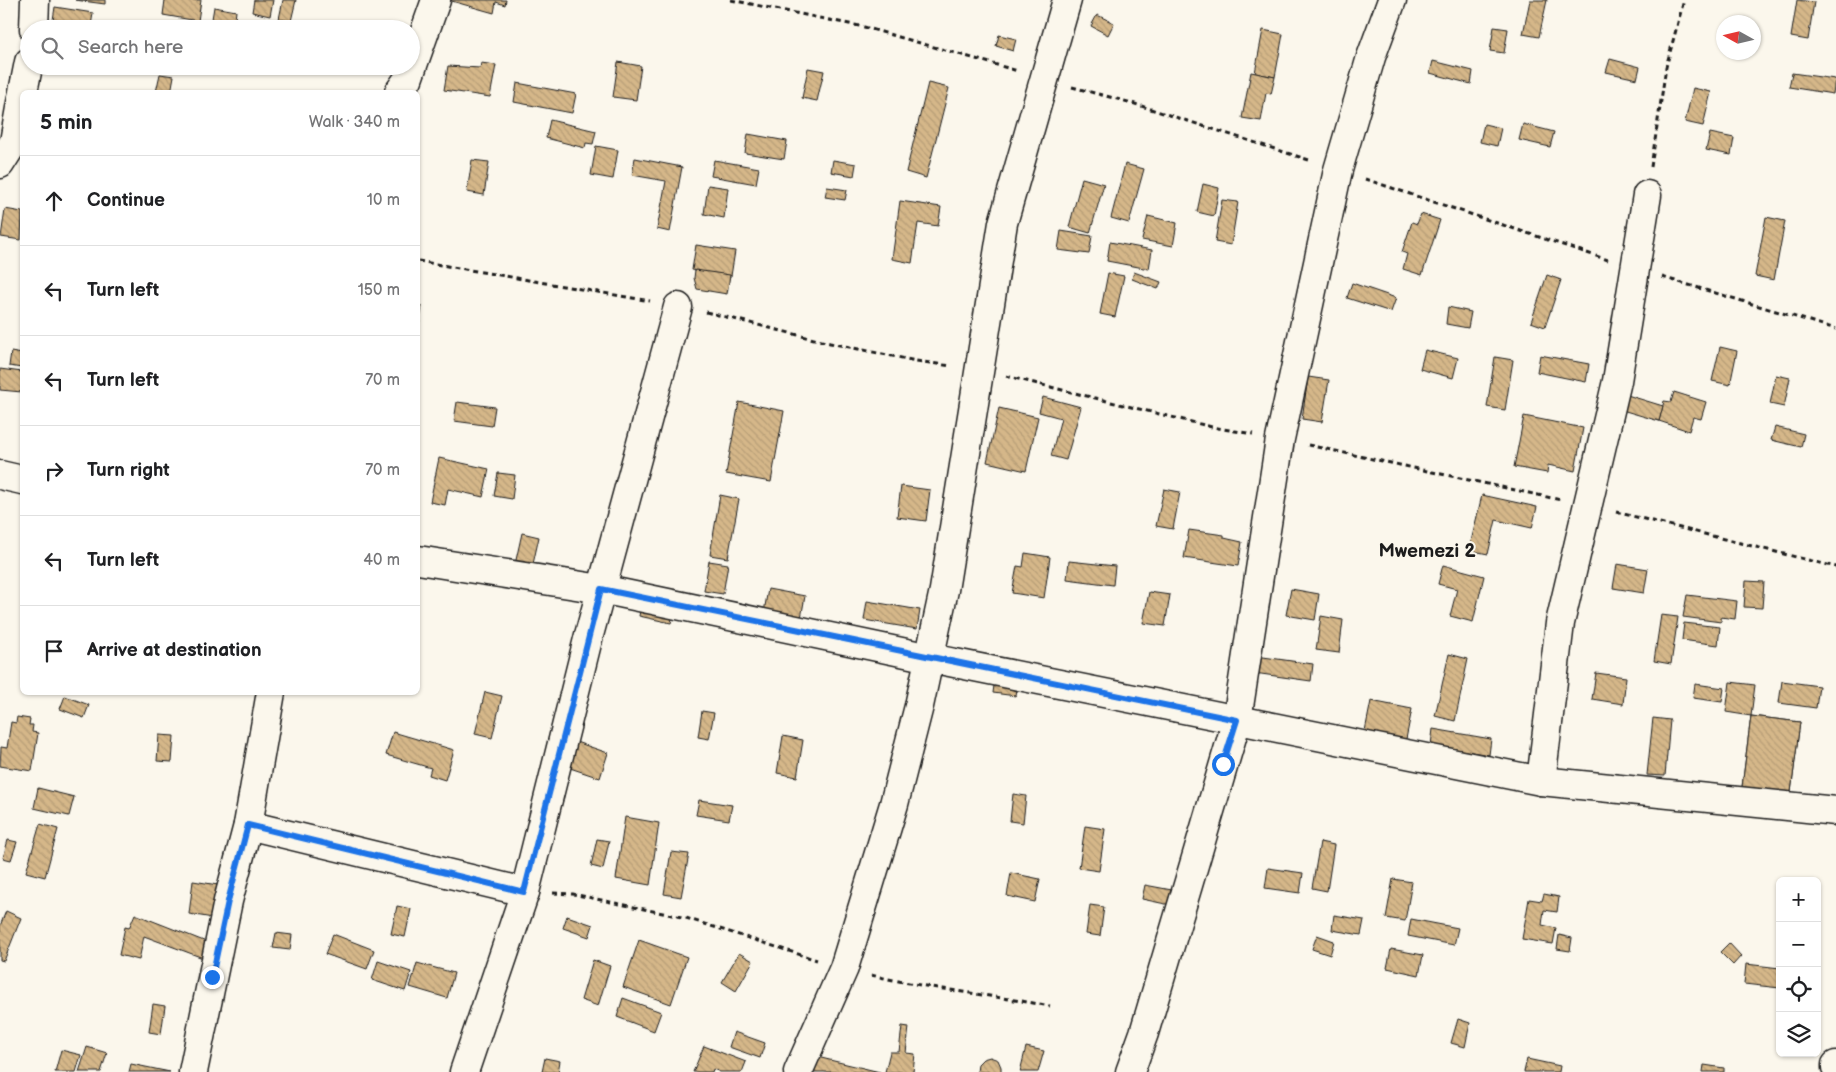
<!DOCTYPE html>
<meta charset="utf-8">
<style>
body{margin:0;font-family:"Balsamiq Sans",sans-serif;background:#f6f6f6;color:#202124}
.controls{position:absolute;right:15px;bottom:15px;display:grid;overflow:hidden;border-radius:8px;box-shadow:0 1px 4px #0004}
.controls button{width:45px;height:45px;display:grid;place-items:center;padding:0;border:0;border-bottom:1px solid #e0e0e0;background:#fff;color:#202124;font:25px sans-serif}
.compass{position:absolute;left:1716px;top:15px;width:45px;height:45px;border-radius:50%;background:#fff;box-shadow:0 1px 4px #0004;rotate:278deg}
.stop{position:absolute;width:15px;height:15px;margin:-11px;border:4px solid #1a73e8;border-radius:50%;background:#fff}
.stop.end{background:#1a73e8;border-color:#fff;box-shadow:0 1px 5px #0008}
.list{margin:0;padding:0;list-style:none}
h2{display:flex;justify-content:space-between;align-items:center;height:65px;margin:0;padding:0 20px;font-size:21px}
h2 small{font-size:16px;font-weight:400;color:#757577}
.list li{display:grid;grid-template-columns:32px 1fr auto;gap:15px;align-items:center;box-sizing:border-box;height:90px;padding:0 20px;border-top:1px solid #e0e0e0}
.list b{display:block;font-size:19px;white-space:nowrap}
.list em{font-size:16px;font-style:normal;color:#757577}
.icon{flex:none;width:28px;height:28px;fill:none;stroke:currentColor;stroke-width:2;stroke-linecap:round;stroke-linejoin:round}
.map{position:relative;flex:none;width:1836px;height:1072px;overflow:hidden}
.search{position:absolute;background:#fff;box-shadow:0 1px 4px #0004;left:20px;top:20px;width:400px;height:55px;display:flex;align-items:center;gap:12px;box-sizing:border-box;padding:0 18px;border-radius:28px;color:#757577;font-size:19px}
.panel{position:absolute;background:#fff;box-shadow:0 1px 4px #0004;left:20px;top:90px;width:400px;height:605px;border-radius:8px}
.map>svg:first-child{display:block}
.building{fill:url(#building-back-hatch);stroke:#1c1c1c}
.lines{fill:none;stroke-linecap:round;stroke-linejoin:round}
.minor-casing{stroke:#1c1c1c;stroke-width:31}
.path{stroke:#1c1c1c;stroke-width:3;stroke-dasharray:5 4;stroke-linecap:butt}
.minor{stroke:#fbf7ec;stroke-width:28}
.route{stroke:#1a73e8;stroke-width:6}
.labels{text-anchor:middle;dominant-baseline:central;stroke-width:4;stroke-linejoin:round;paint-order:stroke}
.quarter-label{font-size:19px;font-weight:bold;fill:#1c1c1c;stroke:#fbf7ec}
</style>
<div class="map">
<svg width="1836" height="1072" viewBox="0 0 1836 1072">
<defs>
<pattern id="building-back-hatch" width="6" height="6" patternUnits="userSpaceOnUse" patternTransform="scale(1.25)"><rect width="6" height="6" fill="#d5b789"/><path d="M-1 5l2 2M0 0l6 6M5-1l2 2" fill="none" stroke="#b69d76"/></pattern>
</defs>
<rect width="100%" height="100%" fill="#fbf7ec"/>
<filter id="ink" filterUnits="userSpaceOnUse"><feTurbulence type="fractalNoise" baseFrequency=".02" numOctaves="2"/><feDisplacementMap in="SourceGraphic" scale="10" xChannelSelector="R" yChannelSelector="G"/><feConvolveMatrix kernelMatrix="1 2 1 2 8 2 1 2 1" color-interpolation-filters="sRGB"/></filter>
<g filter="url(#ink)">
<g class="building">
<polygon points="75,0 105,0 105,4"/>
<polygon points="165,0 201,0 198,21 163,15"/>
<polygon points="254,0 273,0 270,16 252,12"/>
<polygon points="283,0 296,0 291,21 279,19"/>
<polygon points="448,0 506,0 505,5 496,2 494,13"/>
<polygon points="1530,0 1547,0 1539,37 1523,34"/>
<polygon points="1797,0 1814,2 1808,40 1791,37"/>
<polygon points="55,7 93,13 91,26 53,20"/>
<polygon points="214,7 236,11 234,28 211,25"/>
<polygon points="1097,15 1114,23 1108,35 1091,26"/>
<polygon points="1494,27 1508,29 1504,53 1490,51"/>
<polygon points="1263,30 1283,34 1275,77 1255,73"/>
<polygon points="999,35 1016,39 1013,51 996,46"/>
<polygon points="1610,59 1640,67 1637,79 1606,72"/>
<polygon points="1433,61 1473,71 1471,84 1430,73"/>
<polygon points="618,62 641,66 636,100 613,97"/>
<polygon points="481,63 496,65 490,97 444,90 448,66 480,68"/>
<polygon points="808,68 824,71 817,101 802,98"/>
<polygon points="1251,72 1275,77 1271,94 1266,93 1261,121 1242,118"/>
<polygon points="1792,73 1835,79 1833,94 1789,87"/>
<polygon points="160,74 174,76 171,92 156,92"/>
<polygon points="517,83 576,94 572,113 514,102"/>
<polygon points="928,83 949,88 926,178 906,172"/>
<polygon points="1693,88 1711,92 1703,126 1685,122"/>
<polygon points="550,120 596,131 593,144 586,143 585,148 546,138"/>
<polygon points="1484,124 1501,128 1497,146 1480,142"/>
<polygon points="1523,124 1554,132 1550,147 1519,140"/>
<polygon points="1710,133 1734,138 1731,155 1706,150"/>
<polygon points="748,134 787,141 784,159 745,153"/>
<polygon points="596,146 618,150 613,179 591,175"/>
<polygon points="635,158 682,167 670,232 657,229 666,181 632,175"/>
<polygon points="472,160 489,162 484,195 467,192"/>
<polygon points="714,160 759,168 756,184 711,176"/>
<polygon points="833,160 856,164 854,176 831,172"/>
<polygon points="1125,164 1144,169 1129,223 1111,218"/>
<polygon points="1082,178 1104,184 1090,233 1069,227"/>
<polygon points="1203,184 1219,188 1214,216 1197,212"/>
<polygon points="708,185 728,188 724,218 704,214"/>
<polygon points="827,187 847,190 845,200 825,197"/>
<polygon points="1222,200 1238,202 1231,245 1215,242"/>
<polygon points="900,201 941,207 938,226 918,223 912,263 892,259"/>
<polygon points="5,209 22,212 21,240 1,237"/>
<polygon points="1421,214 1440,220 1422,275 1403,269 1407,254 1402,252 1412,222 1417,224"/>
<polygon points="1148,216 1177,223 1173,246 1142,240"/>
<polygon points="1766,217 1785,221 1774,280 1755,276"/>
<polygon points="1061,231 1092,236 1089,254 1058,250"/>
<polygon points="1110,242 1152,250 1149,269 1107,261"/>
<polygon points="696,245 735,251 731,276 692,270"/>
<polygon points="695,270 730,275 727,294 697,289 694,278"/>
<polygon points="1134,272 1161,282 1158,289 1132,279"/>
<polygon points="1108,273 1124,276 1115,317 1100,314"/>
<polygon points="1547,275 1561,280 1545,327 1531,322"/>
<polygon points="1352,283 1396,298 1391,312 1347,298"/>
<polygon points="418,305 422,306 418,332"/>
<polygon points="1448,307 1471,312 1468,328 1446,324"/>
<polygon points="1720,347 1737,351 1730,385 1712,381"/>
<polygon points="1425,350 1458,358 1453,378 1420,369"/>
<polygon points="11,352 22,354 22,368 9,366"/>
<polygon points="1540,355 1589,364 1586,382 1537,372"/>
<polygon points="1495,357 1513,360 1505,410 1487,407"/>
<polygon points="0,369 22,372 22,392 0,390"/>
<polygon points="1776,375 1790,378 1784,407 1770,404"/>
<polygon points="1308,377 1329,380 1322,422 1302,419"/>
<polygon points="1674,392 1706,402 1701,419 1693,417 1689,431 1659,421 1664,401 1671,402"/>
<polygon points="1627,395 1663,406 1659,421 1622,410"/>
<polygon points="1043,397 1081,407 1066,460 1051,456 1061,418 1039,412"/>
<polygon points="457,402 495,407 492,426 454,421"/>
<polygon points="739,402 784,411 771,482 726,474"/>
<polygon points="999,408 1038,417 1026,471 987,462"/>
<polygon points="1524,416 1583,428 1575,471 1548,465 1547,473 1514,467"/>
<polygon points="1775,427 1804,434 1801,447 1771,440"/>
<polygon points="439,458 489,469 483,497 448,489 445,505 430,502"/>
<polygon points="498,473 515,475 512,499 494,496"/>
<polygon points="901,486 930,490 926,521 897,517"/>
<polygon points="1164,489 1180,492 1173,529 1156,526"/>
<polygon points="720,495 739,499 728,558 710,555"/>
<polygon points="1482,495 1537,507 1532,528 1496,520 1488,554 1469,550"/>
<polygon points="1189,530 1224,535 1224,538 1242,542 1238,566 1184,558"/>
<polygon points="522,533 539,537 531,573 514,569"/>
<polygon points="1025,553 1050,557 1044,598 1012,593 1017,566 1023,567"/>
<polygon points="709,561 728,564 723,594 704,591"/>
<polygon points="1069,561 1115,566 1113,585 1067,579"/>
<polygon points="1617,564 1648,569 1644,593 1613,588"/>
<polygon points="1443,565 1484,576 1473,622 1450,616 1457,589 1438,584"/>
<polygon points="1746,581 1764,582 1762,608 1744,607"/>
<polygon points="768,589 805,596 800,624 763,618"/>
<polygon points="1291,589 1319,594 1315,620 1286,615"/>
<polygon points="1149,592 1170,595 1165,626 1143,623"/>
<polygon points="1687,595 1737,601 1735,619 1721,617 1721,622 1683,617"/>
<polygon points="642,600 675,606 671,623 639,616"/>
<polygon points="867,601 920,610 917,629 864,620"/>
<polygon points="1661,615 1678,617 1671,664 1654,661"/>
<polygon points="1321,616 1343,620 1339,653 1316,650"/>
<polygon points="1684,623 1720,627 1718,645 1682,640"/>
<polygon points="1449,654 1468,659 1455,721 1435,716"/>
<polygon points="1256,656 1313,664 1311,681 1254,673"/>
<polygon points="1596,673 1626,677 1623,704 1592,699"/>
<polygon points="995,678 1018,680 1016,696 993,693"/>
<polygon points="1782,681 1819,686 1816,708 1779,703"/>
<polygon points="1730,682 1755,685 1751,716 1726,712"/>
<polygon points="1695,684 1724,688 1722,702 1693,698"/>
<polygon points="485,692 502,696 492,738 475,734"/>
<polygon points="65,696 89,705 84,718 60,709"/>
<polygon points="1371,701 1412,709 1405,744 1364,736"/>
<polygon points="702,711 714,713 709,739 698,737"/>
<polygon points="1751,716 1800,722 1791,792 1742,787"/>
<polygon points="1751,716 1800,722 1791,792 1742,787"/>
<polygon points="17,717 30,719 29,725 33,725 32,732 38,733 32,771 0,766 1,747 7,748 11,722 16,723"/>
<polygon points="1653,718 1670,720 1665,776 1647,775"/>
<polygon points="1433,729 1491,739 1489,755 1431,745"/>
<polygon points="393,732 454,750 445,780 429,775 431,768 386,755"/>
<polygon points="159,735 174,736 172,762 157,761"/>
<polygon points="783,736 803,740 797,777 777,773"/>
<polygon points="576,742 608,753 600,778 567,767"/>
<polygon points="38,788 74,797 69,816 34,808"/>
<polygon points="1013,794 1026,796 1023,823 1010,821"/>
<polygon points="699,800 732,805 729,820 696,815"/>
<polygon points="625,817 659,823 650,885 616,879"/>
<polygon points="40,824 58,829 45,877 26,872"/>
<polygon points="1085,826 1105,829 1099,871 1079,868"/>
<polygon points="597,839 609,841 603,869 591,866"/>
<polygon points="8,840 17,842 11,860 3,858"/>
<polygon points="1320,842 1334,845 1327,891 1312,888"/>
<polygon points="671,852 689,854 681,897 664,894"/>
<polygon points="1268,868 1303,873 1300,893 1265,888"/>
<polygon points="1011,873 1040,879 1035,902 1007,896"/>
<polygon points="1393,879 1412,882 1405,921 1386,918"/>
<polygon points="193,881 218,885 213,918 189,914"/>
<polygon points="1145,885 1177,891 1175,906 1142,899"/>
<polygon points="1544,894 1559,897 1557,912 1544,910 1542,925 1556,928 1553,944 1522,939 1529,899 1542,901"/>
<polygon points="1090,905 1104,907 1100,936 1086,934"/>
<polygon points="397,906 411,909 405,937 391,934"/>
<polygon points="6,911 21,918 4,961 0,960 0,926"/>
<polygon points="135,914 214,945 211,961 144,936 139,960 119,955 125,927 129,928"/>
<polygon points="1334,915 1364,920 1361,935 1332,930"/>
<polygon points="567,916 593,925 589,937 563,928"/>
<polygon points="1411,919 1458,928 1454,945 1408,936"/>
<polygon points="276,933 292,935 290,950 273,948"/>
<polygon points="333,934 374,950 367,969 325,954"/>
<polygon points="1317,935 1334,941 1330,955 1312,949"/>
<polygon points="1559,935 1572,938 1570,951 1557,949"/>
<polygon points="639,940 687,957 671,1004 623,987"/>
<polygon points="1729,943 1741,956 1733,965 1720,952"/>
<polygon points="1391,949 1423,955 1419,975 1387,968"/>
<polygon points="739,953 753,961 736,991 722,982"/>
<polygon points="593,960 610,966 598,1006 581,1000"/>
<polygon points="378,961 411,972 405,991 372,980"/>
<polygon points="417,963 454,973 447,998 410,987"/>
<polygon points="1746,964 1780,968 1780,988 1744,984"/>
<polygon points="623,998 661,1012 654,1031 617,1017"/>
<polygon points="153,1004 165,1006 161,1034 149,1032"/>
<polygon points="1458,1019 1470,1023 1465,1047 1451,1043"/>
<polygon points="902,1026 909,1027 906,1053 915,1054 913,1072 885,1072 890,1052 899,1052"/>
<polygon points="734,1032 765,1043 760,1058 729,1047"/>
<polygon points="704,1046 746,1062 742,1072 720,1072 713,1069 712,1072 693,1072"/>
<polygon points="87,1047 107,1053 101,1072 79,1072"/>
<polygon points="1026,1047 1044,1051 1038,1072 1020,1072"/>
<polygon points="61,1050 81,1055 76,1072 55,1072"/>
<polygon points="817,1057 880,1072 814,1072"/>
<polygon points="990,1057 998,1060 1001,1067 1001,1072 977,1072 978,1064 983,1059"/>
<polygon points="545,1058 560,1061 558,1072 542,1072"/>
<polygon points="1527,1059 1560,1066 1559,1072 1524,1072"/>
<polygon points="131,1064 170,1072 129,1072"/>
<polygon points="1704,1065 1724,1068 1724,1072 1703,1072"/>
</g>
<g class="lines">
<g class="minor-casing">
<g id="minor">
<polyline points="34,29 35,0"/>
<polyline points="23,92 29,62"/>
<polyline points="399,92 408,79 436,0"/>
<polyline points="0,164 14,142 22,97"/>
<polyline points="0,475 22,480"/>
<polyline points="418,560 601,589 930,658 1541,781 1836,811"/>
<polyline points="1541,781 1560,623 1617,381 1647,195"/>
<polyline points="248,825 525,892"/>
<polyline points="1836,1065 1836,1068"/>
<polyline points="193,1072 228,901 248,825 271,692"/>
<polyline points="464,1072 525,892 589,635 678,307"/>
<polyline points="798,1072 844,968 894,804 919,706 944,590 1003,223 1067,0"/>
<polyline points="1130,1072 1144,1033 1237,720 1280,439 1338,170 1371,57 1392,0"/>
</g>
</g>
<g class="path">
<polyline points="731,0 864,27 1018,71"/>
<polyline points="1072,87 1132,103 1312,161"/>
<polyline points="1651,167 1666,67 1684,0"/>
<polyline points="1365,179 1608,260"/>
<polyline points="418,261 650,301"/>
<polyline points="1662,277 1836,329"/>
<polyline points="706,312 830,343 916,361 951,366"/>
<polyline points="1006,376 1212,427 1253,434"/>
<polyline points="1308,445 1561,500"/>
<polyline points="1616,512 1836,567"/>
<polyline points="553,893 573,894 686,918 817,960"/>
<path d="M 871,975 C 930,989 991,995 1050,1006"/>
</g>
<use href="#minor" class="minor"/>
</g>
</g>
<g class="lines" filter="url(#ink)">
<polyline class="route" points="212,977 228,901 248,825 524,892 601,589 1237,720 1223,764"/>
</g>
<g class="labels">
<g class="quarter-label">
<text x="1427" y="551">Mwemezi 2</text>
</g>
</g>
</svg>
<div class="controls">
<button>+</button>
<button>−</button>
<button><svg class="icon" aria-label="locate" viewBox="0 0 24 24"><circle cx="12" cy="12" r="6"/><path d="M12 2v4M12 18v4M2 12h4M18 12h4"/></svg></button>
<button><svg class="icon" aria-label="layers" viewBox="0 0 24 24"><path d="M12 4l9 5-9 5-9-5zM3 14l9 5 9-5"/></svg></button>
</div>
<svg class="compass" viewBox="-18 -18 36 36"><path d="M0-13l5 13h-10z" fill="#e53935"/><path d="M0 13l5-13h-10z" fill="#757577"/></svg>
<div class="stop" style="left:1223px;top:764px"></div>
<div class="stop end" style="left:212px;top:977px"></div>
<div class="search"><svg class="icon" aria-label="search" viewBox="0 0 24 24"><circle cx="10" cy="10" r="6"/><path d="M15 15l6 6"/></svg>Search here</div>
<section class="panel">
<h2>5 min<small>Walk · 340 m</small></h2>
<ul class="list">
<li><svg class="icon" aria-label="ahead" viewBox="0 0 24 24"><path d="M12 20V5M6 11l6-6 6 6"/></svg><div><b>Continue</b></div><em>10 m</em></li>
<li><svg class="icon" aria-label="left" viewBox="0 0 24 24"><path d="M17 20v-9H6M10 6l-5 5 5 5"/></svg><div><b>Turn left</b></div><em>150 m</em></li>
<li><svg class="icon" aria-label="left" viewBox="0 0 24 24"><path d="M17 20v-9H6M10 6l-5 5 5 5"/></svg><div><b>Turn left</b></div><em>70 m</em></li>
<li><svg class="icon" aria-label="right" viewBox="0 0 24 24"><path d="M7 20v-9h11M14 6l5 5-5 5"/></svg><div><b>Turn right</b></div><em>70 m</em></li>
<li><svg class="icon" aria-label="left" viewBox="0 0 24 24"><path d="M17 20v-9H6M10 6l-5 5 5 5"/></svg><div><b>Turn left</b></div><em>40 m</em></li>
<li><svg class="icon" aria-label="arrive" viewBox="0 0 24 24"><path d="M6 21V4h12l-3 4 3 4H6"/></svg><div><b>Arrive at destination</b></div></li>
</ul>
</section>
</div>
